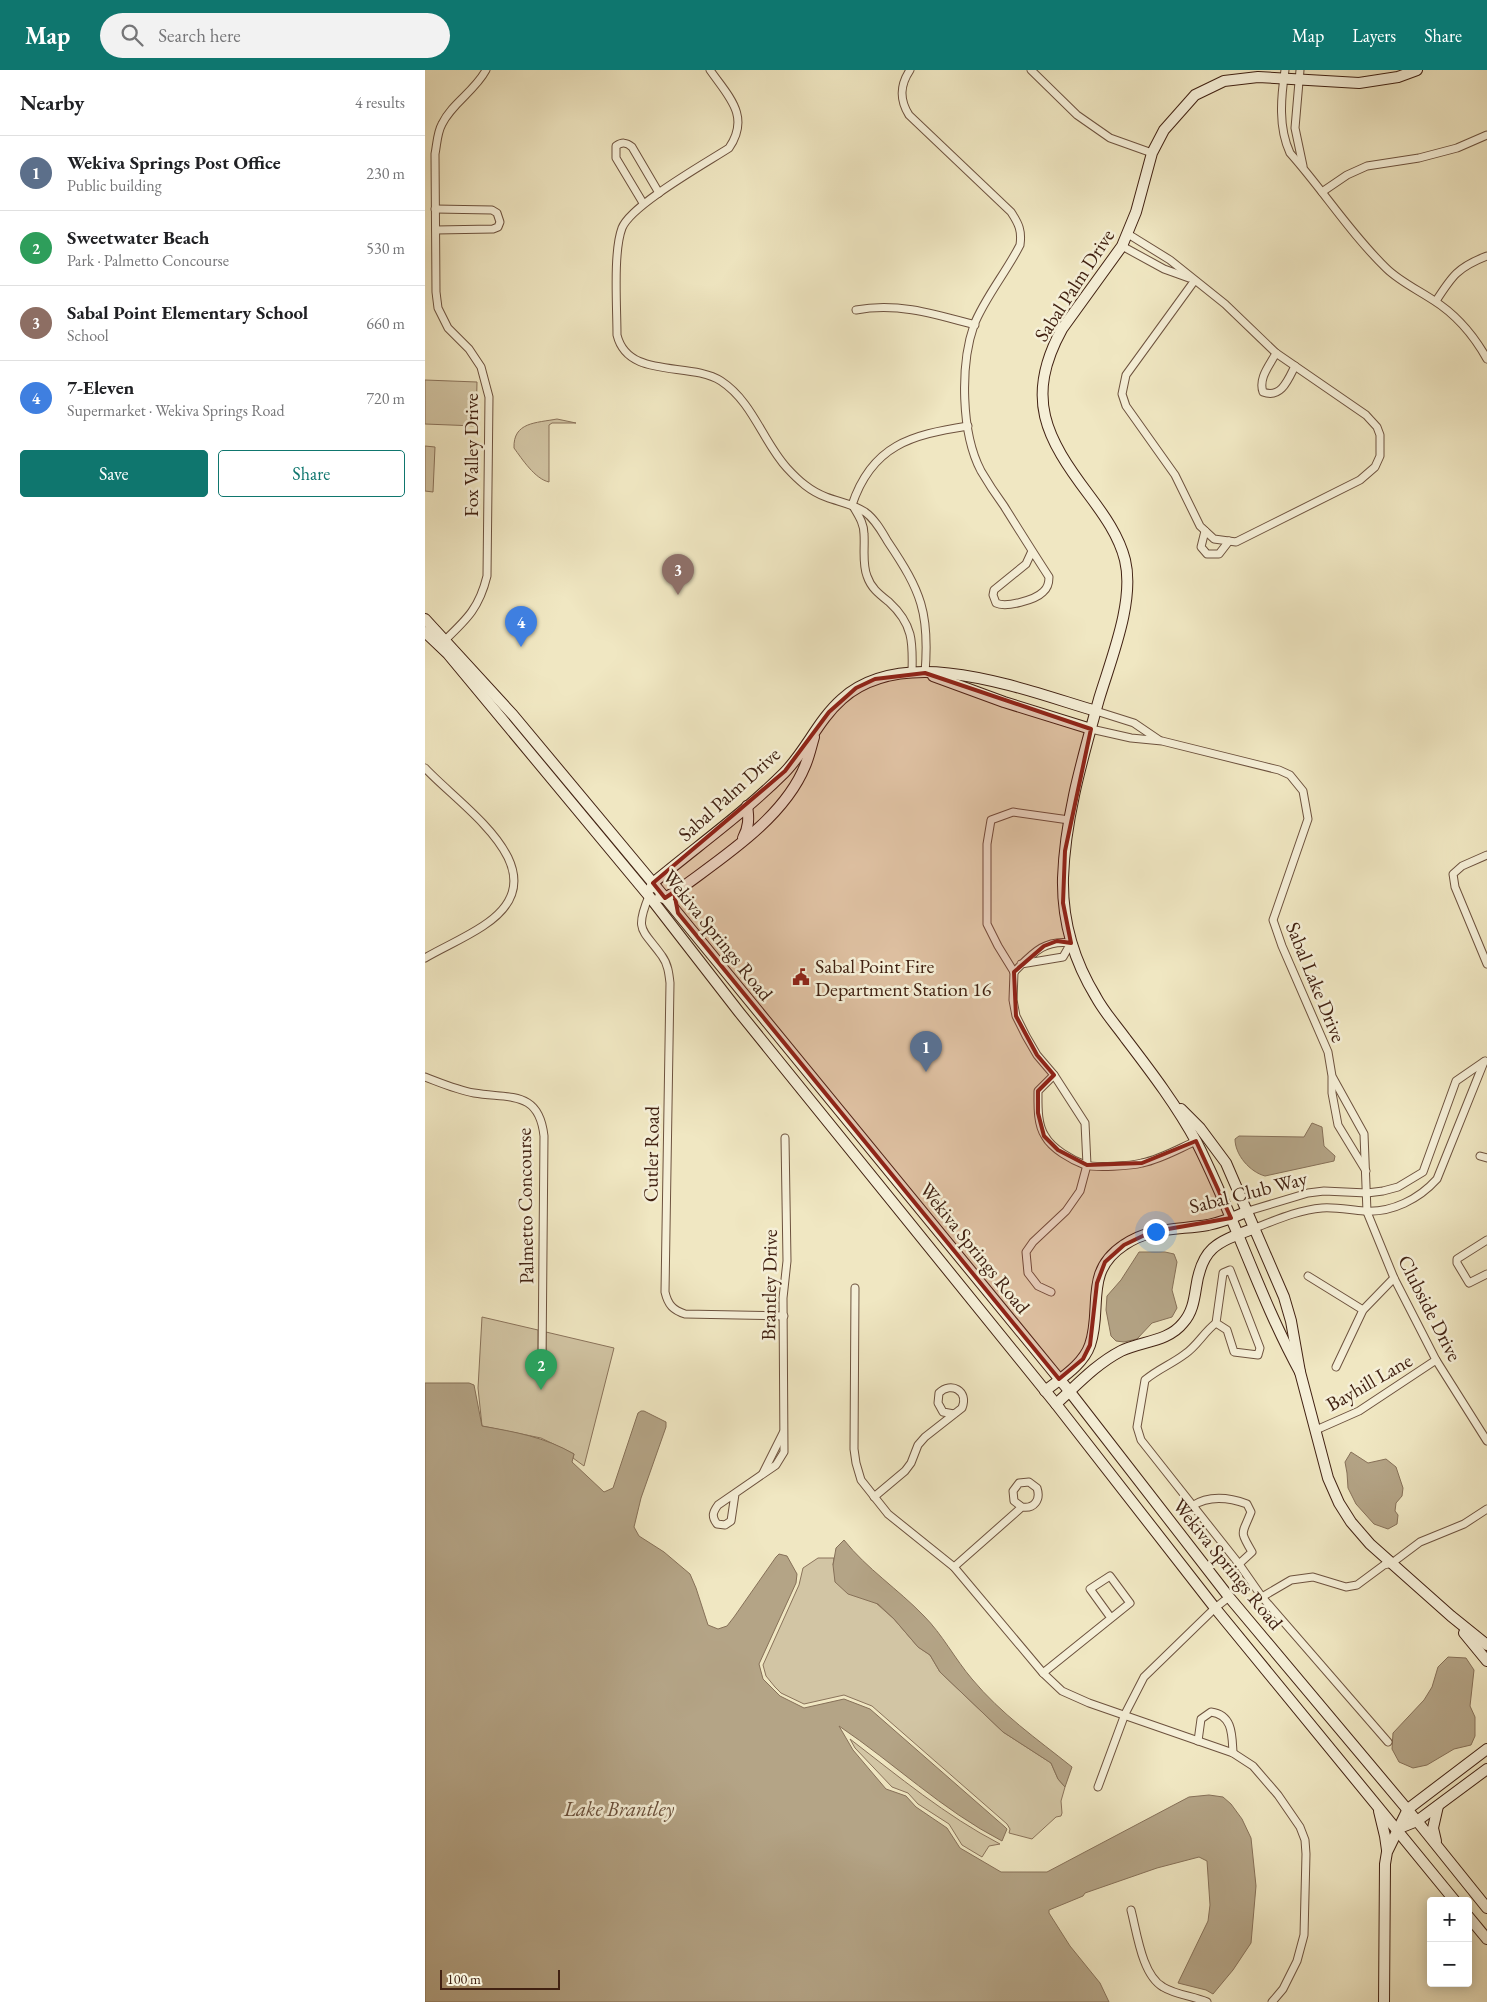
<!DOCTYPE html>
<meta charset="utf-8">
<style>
body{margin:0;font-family:"EB Garamond",serif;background:#f2f2f2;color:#202124}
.controls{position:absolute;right:15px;bottom:15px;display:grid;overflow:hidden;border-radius:5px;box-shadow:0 2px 12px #0003}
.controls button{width:45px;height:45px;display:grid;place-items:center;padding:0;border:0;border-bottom:1px solid #e0e0e0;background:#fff;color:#202124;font:25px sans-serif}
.scale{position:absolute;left:15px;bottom:12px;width:120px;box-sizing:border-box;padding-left:5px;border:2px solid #412112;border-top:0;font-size:14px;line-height:18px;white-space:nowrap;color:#412112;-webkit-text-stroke:4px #f5efd7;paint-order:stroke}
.you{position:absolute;left:730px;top:1161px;width:18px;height:18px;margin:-12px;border:4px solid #fff;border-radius:50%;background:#1a73e8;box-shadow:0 0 0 8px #1a73e833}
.badge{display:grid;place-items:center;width:32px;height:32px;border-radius:50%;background:#0f766e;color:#fff;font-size:16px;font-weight:700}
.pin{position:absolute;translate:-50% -41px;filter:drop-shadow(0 1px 2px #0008)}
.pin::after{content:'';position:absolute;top:26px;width:18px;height:15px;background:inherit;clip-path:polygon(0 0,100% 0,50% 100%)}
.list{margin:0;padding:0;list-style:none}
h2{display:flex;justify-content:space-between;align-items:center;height:65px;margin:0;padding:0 20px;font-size:21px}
h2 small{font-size:16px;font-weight:400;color:#757577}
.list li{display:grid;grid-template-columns:32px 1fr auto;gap:15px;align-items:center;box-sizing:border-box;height:75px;padding:0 20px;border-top:1px solid #e0e0e0}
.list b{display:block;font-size:19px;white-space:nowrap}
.list p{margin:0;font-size:16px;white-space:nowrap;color:#757577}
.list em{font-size:16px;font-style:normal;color:#757577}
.actions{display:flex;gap:10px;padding:15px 20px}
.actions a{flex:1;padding:11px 0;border:1px solid #0f766e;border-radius:5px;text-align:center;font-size:18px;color:#0f766e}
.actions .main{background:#0f766e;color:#fff}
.icon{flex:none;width:28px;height:28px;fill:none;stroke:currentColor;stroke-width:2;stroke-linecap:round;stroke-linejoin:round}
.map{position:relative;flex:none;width:1062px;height:1932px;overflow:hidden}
header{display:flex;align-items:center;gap:30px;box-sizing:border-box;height:70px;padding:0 25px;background:#0f766e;color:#fff}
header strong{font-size:24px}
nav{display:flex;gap:28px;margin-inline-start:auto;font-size:18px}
.search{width:350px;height:45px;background:#f2f2f2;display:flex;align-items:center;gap:12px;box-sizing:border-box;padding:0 18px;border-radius:28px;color:#757577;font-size:19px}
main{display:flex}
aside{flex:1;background:#fff}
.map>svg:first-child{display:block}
.green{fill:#d2c5a4;stroke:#8a735b}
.water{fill:#b4a486;stroke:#867058}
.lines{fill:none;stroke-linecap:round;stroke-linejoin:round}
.street-casing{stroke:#6d523e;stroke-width:9}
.secondary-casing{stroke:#412112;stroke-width:12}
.street{stroke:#f5efd7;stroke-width:7}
.secondary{stroke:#f5efd7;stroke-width:10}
.marked{fill:#8f2418;fill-opacity:0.2;stroke:#8f2418;stroke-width:4;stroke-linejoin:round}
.labels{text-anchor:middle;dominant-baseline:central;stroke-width:5;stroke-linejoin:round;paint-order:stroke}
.street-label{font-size:20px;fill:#412112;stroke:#f5efd7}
.poi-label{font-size:20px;fill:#412112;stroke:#f5efd7;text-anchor:start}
.water-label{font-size:21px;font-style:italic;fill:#694f3b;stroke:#f5efd7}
</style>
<header>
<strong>Map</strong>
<div class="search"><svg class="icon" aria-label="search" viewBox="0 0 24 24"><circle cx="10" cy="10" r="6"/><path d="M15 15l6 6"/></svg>Search here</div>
<nav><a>Map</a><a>Layers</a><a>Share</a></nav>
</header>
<main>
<aside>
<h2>Nearby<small>4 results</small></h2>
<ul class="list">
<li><span class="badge" style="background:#5c6f8a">1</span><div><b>Wekiva Springs Post Office</b><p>Public building</p></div><em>230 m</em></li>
<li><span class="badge" style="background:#2e9e5b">2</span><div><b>Sweetwater Beach</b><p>Park · Palmetto Concourse</p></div><em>530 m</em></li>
<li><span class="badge" style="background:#8d6e63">3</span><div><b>Sabal Point Elementary School</b><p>School</p></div><em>660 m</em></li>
<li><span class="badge" style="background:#3f7fe0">4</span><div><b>7-Eleven</b><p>Supermarket · Wekiva Springs Road</p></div><em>720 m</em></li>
</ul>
<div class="actions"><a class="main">Save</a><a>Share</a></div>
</aside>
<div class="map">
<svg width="1062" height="1932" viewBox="0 0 1062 1932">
<rect width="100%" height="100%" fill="#f0e7c2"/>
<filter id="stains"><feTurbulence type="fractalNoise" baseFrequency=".004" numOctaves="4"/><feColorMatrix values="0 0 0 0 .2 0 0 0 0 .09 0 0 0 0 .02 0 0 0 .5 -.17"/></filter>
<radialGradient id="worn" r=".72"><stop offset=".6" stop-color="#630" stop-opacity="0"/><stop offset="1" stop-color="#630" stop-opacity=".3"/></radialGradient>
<g class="green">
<polygon points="0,310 52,312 51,356 0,354"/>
<path d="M 132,349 L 151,353 L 127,353 L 124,355 L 124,412 C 110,409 97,389 89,378 C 88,352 111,353 132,349 Z"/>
<polygon points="0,376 10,377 8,422 0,421"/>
<polygon points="57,1247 113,1260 113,1296 121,1296 121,1262 189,1278 159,1396 148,1388 149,1384 116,1368 57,1356 53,1318"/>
<polygon points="393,1488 409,1488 408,1495 469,1549 493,1577 505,1585 515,1602 578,1662 626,1693 633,1709 640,1717 636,1731 637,1743 636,1746 631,1747 607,1769 584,1763 585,1759 582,1754 447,1636 419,1625 379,1634 356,1623 350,1617 341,1606 338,1595 374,1515 378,1498"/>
<path d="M 425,1669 C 473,1706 521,1746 575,1774 L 564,1776 L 557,1787 L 537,1775 L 524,1754 L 493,1734 L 483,1723 L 467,1717 L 430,1678 Z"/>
</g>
<g class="water">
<path d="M 887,1053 L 897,1057 L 899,1076 L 910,1086 L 909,1091 L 840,1106 C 825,1102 810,1085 810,1069 L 814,1066 L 879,1067 Z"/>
<polygon points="714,1182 740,1182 749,1184 752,1192 747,1220 752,1238 747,1247 727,1253 712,1269 699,1272 691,1271 686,1266 681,1240 682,1226 696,1210"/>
<path d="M 0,1313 L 44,1313 L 49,1315 L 57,1356 C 90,1362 120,1367 149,1384 L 147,1392 L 179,1422 L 188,1418 L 213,1343 L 216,1341 L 219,1341 L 241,1352 L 241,1357 L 216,1428 L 209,1457 L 214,1466 L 239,1482 L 265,1504 L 271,1518 L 283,1555 L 293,1559 L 302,1556 L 309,1547 L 351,1487 L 354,1484 L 362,1486 L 372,1504 L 371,1513 L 334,1594 L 338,1609 L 355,1626 L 379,1638 L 419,1629 L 445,1639 L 580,1757 L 582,1759 L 577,1771 C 517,1740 469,1693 414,1656 L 428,1680 L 461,1719 L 481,1726 L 491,1737 L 522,1758 L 535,1778 L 576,1802 L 622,1802 L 764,1727 L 784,1725 L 798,1727 L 806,1734 L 817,1749 L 826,1768 L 831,1816 L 826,1873 L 808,1900 L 788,1924 L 781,1920 L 753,1913 L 783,1851 L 785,1835 L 782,1791 L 774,1787 L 732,1798 L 660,1823 L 658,1826 L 624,1840 L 624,1843 L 645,1876 L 675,1913 L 684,1932 L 0,1932 Z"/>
<polygon points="926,1382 943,1393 961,1389 971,1397 978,1418 977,1426 971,1433 970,1441 973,1445 972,1454 963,1459 949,1454 931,1434 923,1418 922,1403 920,1392"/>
<path d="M 419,1470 C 442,1499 473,1519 499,1546 C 517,1564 530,1589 547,1609 C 576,1644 612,1669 647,1697 L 640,1717 L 633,1709 L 626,1693 L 578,1662 L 515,1602 L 505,1585 L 493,1577 L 469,1549 L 453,1534 L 423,1524 L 410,1512 L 408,1495 L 411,1478 Z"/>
<polygon points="1023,1587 1041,1588 1049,1600 1045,1636 1050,1647 1050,1666 1046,1675 1029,1679 1002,1695 988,1698 974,1692 967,1679 968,1663 999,1630 1007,1617 1013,1597"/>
</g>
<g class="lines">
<g class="street-casing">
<g id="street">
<path d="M 285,0 C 303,26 326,46 304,78 C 281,93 206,135 197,158 C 188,182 192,237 192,265 C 203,310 265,291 296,311 C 328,332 338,372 362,398 C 374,411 385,421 401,427 C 414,432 428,434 440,442 C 450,449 457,462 463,472 C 496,521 505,543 500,603"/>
<path d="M 485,0 C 475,15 474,29 484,45 L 586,142 C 594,154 597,161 595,175 C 582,201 559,229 549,255 C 535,295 536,363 556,401 C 563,413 571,425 579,436 C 594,460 609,484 624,507 C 624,513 623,518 618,522 C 610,530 581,538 571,533 L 568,525 L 569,520 L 601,494 L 607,481"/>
<polyline points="606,0 652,45 685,68 727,83"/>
<path d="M 860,0 C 856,27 853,57 865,83 C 898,120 925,163 961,198 C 974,211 993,220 1008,230 C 1032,245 1048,264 1062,289"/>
<polyline points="875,0 870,58 878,96"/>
<polyline points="897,122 922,105 942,96 994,88 1032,78 1062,65"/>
<path d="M 218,133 L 191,88 L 191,76 C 197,72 201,72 207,77 L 234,123"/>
<polyline points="10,139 67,140 72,143 75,152 73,157 68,159 11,160"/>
<polyline points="703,164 745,190 800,234 851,283 941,345 952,357 955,365 955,386 950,397 935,410 811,472 789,469 775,456 750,405 701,336 697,324 701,305 770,210"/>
<polyline points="697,176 739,199 764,208"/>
<path d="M 1011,231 C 1027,206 1033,197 1062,186"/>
<path d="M 431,240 C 472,232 510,244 550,255"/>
<path d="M 851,283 C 845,295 833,308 838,322 C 856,329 863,310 870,296"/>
<path d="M 427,435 C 447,375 486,365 543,356"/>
<path d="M 428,436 C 433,445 439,453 439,464 C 440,478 437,493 442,506 C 446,518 454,524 464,532 C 488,554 488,572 487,602"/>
<polyline points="780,461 776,477 782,484 794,484 804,471"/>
<path d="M 17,573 C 41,550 54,539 62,506 L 64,327 L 56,297 L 44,279 L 23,258 L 13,238 L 11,222 L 10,84 C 12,74 12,63 17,54 C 27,33 50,21 61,0"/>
<polyline points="671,641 709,653 734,670"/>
<polyline points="666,659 706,668 737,671 854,700 865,705 878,721 883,749 848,850 857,876 903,982 907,1006 907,1023 913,1055 941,1101"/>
<path d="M 0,698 C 37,738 140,803 58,856 C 40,868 19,877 0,888"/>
<polyline points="1062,785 1037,796 1028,804 1030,817 1062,894"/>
<path d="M 224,826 C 209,862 218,859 237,886 C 243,894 244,904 245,913 L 240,1222 C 243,1235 248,1240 260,1244 L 359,1246"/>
<polyline points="589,902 588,930 591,946 601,966 612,985 629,1005 660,1053 662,1095 655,1121 641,1141 608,1172 601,1182 603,1203 613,1216 626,1222"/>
<polyline points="589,902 573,876 562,854 562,774 566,750 588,742 644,750"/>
<path d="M 589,902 C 607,884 619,869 646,873 L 638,887 L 596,894"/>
<path d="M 629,1005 L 613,1021 C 613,1035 612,1054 620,1066 C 627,1079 647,1090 660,1095 C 671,1098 706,1096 717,1093 C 736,1089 753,1079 771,1071"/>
<path d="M 0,1007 C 16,1013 32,1020 49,1023 C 85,1029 114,1020 119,1066 L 117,1292"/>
<polyline points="908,1008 939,1064 942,1142 969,1208 1011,1290 1062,1371"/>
<polyline points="1055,1086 1062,1088"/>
<polyline points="823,1141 883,1123 899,1121 942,1123 958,1121 973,1117 998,1102 1031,1011 1060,991"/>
<path d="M 830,1158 C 851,1150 873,1140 897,1138 C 911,1137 925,1140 939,1141 C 967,1143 994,1129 1012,1109 L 1059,992"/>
<polyline points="1062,1170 1032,1189 1032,1193 1044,1213 1062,1204"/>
<polygon points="805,1200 835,1278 833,1285 809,1282 802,1260 791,1253 798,1203"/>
<polyline points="883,1206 938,1240"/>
<polyline points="430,1218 429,1379 431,1393 436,1410 463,1444 529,1497 618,1603 637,1621 664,1633 808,1683 828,1696 853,1725 875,1757 880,1770 881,1784 879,1865 872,1891 858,1919 847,1932"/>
<path d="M 791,1253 C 779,1262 772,1276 760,1284 C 747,1294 733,1299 720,1310 L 712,1357 L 716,1370 L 814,1494 L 837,1527 L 963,1672"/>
<polyline points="911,1297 938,1240 969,1208"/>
<polyline points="891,1360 934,1341 1011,1290"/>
<polyline points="338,1403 358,1363"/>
<path d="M 310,1424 L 306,1451 L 300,1455 L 292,1454 C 286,1446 288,1442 293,1435 L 351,1395 L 359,1382 L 358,1228 L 362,1191 L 360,1068"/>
<path d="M 449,1427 L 480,1401 L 486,1393 L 493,1375 L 500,1367 L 537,1338 C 544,1321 526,1311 514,1323 L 513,1333 L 518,1342 L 529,1344"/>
<path d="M 767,1436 C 784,1425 803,1427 822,1434 L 826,1442 C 817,1465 814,1460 827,1482 L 814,1494"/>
<path d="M 529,1497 L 597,1437 C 609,1439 616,1430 612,1418 L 604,1412 L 594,1413 L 588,1421 L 589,1431 L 597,1437"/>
<polyline points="837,1527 866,1510 888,1507 921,1517 932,1515 959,1495 967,1493 995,1472 1039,1454 1062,1439"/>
<polyline points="618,1603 705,1533 685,1506 665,1519 686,1548"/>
<path d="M 773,1671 L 776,1649 L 786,1642 C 808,1645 807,1665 808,1683"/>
<polyline points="673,1717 700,1644 719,1607 790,1538 804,1527"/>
<path d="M 706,1840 C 712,1863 717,1905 738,1917 C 751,1925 768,1926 782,1932"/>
</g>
</g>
<g class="secondary-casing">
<g id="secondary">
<polyline points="0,549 88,645 228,813 645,1322 804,1527 992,1751 1062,1838"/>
<polyline points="0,562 23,584 224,826 314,942 631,1334 790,1538 1030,1831"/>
<polyline points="508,606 579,632 666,659"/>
<path d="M 318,768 C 324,757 324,748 322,736"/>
<path d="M 226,818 L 228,813 C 271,777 319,743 359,703 C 381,681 393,650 417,629 C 481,572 599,620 671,641"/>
<path d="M 235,827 L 240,828 L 255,819 C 298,787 359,748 380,696 C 384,687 386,677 389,667"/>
<polyline points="756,1039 775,1058 801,1093 859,1227 866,1251 875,1302 903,1408 914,1433 926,1452 945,1474 1026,1546 1062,1575"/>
<path d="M 875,1302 C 835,1229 810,1148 772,1073 C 752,1036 727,1003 701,969 C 691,955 679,942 671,927 C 649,891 637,851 638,808 C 640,747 658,687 674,629 C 686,589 710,531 700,490 C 694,466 679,445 664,425 C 621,368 599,328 637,259 L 697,176 L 711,142 L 727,83 L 739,60 L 770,25 L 799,11 L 833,7 L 934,13 L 973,7 L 992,0"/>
<path d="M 620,1321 C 636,1308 658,1295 665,1275 C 678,1238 658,1202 699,1175 C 725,1157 753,1160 783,1155 C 797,1152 810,1147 823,1141"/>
<path d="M 631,1334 C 652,1315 671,1294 696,1281 C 716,1271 743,1272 758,1253 C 767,1243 769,1231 771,1218 C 777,1176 793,1172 830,1158"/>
<polyline points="1039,1563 1062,1591"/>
<polyline points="954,1741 960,1766 962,1780"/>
<polyline points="972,1759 992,1751 1062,1699"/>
<polyline points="1011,1771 1008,1758 1013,1736"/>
<polyline points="1043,1846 1062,1869"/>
<polyline points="959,1932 960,1794 962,1782 983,1739 1062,1679"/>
</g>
</g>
<use href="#street" class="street"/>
<use href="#secondary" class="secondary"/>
</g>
<path class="marked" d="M 500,603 L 666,659 L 640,781 L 638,833 L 646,873 L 632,871 L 619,876 L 589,902 L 591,946 L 612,985 L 629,1005 L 613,1021 L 613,1043 L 619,1066 L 633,1080 L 662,1095 L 717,1093 L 771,1071 L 806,1148 L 726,1162 L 699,1175 L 680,1192 L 672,1213 L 665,1275 L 658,1289 L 634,1309 L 253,843 L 249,822 L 240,828 L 228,813 L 360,701 L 404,642 L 431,618 L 450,609 Z"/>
<defs>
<g id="civic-bare" transform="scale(1.35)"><path d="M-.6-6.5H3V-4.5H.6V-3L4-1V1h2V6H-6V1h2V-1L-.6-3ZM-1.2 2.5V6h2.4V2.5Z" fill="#8f2418" stroke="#f5efd7" stroke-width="2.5" paint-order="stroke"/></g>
</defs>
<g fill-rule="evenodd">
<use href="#civic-bare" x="376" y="907"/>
</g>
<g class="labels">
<g class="street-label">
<text transform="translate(649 215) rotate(-57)">Sabal Palm Drive</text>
<text transform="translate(46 385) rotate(-90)">Fox Valley Drive</text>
<text transform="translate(304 724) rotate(-42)">Sabal Palm Drive</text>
<text transform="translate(293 865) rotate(51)">Wekiva Springs Road</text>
<text transform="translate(891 912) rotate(68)">Sabal Lake Drive</text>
<text transform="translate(226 1084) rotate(-89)">Cutler Road</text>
<text transform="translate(823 1122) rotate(-14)">Sabal Club Way</text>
<text transform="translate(100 1136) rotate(-91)">Palmetto Concourse</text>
<text transform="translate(550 1178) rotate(51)">Wekiva Springs Road</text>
<text transform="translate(344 1215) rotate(-89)">Brantley Drive</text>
<text transform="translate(1005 1238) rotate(63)">Clubside Drive</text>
<text transform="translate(944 1312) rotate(-30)">Bayhill Lane</text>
<text transform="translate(803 1494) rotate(51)">Wekiva Springs Road</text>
</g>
<g class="poi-label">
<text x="390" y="896">Sabal Point Fire<tspan x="390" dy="23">Department Station 16</tspan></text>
</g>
<g class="water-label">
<text x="194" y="1738">Lake Brantley</text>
</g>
</g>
<rect width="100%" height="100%" filter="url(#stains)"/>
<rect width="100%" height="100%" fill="url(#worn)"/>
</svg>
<div class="controls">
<button>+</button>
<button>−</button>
</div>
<div class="scale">100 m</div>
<div class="you"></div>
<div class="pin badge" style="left:501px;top:1002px;background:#5c6f8a">1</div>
<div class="pin badge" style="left:116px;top:1320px;background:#2e9e5b">2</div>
<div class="pin badge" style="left:253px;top:525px;background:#8d6e63">3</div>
<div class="pin badge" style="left:96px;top:577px;background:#3f7fe0">4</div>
</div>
</main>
